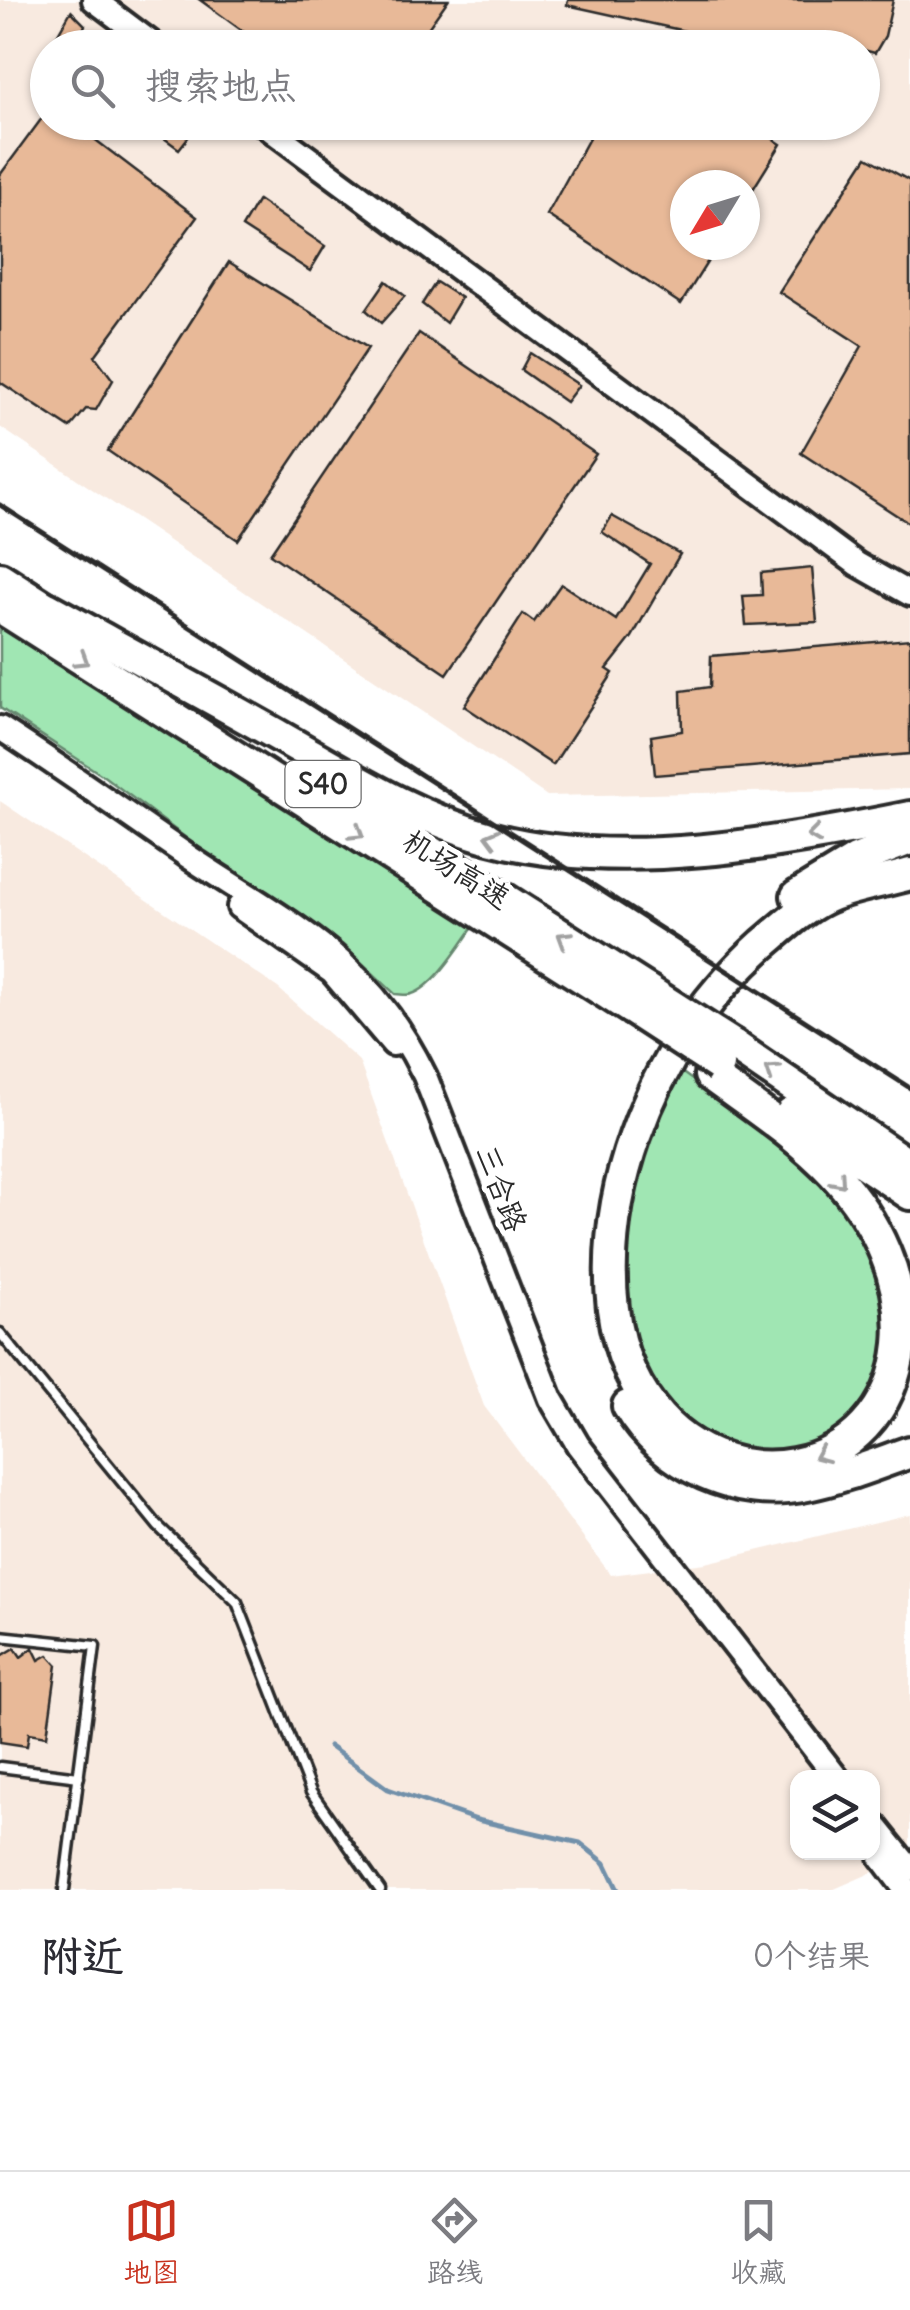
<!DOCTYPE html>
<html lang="zh">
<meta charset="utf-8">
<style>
body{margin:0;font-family:Delius,"LXGW WenKai TC",sans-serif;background:#f2f2f3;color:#2b2b33}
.controls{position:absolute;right:30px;bottom:30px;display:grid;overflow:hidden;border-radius:20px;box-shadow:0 2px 8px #0004}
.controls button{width:90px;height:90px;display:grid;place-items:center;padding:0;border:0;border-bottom:2px solid #e1e1e2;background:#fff;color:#2b2b33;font:50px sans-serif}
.compass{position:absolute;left:670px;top:170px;width:90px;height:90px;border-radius:50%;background:#fff;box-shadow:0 2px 8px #0004;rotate:232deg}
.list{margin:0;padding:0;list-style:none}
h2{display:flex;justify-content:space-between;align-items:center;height:130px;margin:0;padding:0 40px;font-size:42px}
h2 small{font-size:32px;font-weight:400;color:#7c7c81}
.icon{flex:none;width:55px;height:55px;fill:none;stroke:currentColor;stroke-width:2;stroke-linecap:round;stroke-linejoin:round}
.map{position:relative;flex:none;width:910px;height:1890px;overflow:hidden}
.search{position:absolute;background:#fff;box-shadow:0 2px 8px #0004;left:30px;right:30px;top:30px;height:110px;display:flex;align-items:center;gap:25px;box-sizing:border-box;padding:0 35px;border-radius:55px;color:#7c7c81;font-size:38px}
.sheet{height:280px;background:#fff}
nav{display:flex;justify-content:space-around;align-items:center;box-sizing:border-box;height:140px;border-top:2px solid #e1e1e2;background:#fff;font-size:28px;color:#7c7c81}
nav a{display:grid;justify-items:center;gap:5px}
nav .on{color:#c8321e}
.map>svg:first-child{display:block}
.built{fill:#f8eae0;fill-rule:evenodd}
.green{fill:#a0e6b3;stroke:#66886f;stroke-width:2.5}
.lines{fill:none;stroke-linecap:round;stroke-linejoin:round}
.stream{stroke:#7190aa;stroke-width:5}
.building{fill:#e8b998;stroke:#2b2b2b;stroke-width:2.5}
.lane-casing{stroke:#2b2b2b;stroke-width:15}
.secondary-casing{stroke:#2b2b2b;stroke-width:30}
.highway-casing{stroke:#2b2b2b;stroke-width:38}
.lane{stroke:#fff;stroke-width:8}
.secondary{stroke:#fff;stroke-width:22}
.highway{stroke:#fff;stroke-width:30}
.rail{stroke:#2b2b2b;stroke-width:5}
.highway-bridge-casing{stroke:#2b2b2b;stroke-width:38;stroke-linecap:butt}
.highway-bridge{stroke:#fff;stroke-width:30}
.oneway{stroke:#a0a0a0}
.labels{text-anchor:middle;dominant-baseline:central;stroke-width:10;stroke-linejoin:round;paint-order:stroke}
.shield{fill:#fff;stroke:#6b6b6b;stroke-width:2.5}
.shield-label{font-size:28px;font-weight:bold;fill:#2b2b2b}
.street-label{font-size:30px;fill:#2b2b2b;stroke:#fff}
</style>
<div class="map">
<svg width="910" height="1890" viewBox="0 0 910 1890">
<rect width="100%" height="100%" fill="#fff"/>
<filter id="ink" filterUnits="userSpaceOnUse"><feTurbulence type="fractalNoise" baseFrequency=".01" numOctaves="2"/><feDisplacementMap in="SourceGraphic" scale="20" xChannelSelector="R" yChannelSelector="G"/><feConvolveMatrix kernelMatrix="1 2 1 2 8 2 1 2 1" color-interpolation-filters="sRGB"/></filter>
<g filter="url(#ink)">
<g class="built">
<path d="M 0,0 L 910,0 L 910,789 L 547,796 L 0,427 ZM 48,48 L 862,48 L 862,122 L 48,122 ZM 685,185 L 745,185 L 745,245 L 685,245 Z"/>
<path d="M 0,801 L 278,988 L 359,1061 L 484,1406 L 611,1575 L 706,1563 L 910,1514 L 910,1856 L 832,1890 L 0,1890 ZM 798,1778 L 872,1778 L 872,1852 L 798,1852 Z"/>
</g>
<g class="green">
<path d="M 0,618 L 474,926 C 461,944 435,987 412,994 C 406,996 401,994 395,994 L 343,945 L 306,918 L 202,850 L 105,777 L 0,708 Z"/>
<polygon points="673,1066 824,1176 878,1262 891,1349 857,1424 776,1460 716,1449 641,1380 620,1302 627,1189"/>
</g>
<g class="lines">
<polyline class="stream" points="329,1746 388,1789 477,1820 580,1843 605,1863 618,1890"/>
</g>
<g class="building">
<polygon points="200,0 448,0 414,48 266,48"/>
<polygon points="568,0 893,0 885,36 875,53 804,35 799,48 762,48 567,5"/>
<polygon points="71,11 85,25 80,37 94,48 50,48"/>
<polygon points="48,110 48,122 72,122 197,217 95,356 113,380 96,410 86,409 70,428 0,382 0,175"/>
<polygon points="159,122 200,122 179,149 164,138 170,130"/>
<polygon points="598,122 748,122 781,144 745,202 745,185 685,185 685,245 718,245 681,304 547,215"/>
<polygon points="867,157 910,181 910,524 801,453 862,346 779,292"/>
<polygon points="258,200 325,246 310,271 242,227"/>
<polygon points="229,262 368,348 238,540 108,451"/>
<polygon points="386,281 405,296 381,323 366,310"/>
<polygon points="436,282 461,298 446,323 422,304"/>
<polygon points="419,333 596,454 447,674 270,554"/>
<polygon points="530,353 579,385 566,402 521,370"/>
<polygon points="612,516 680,554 632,637 607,669 613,673 553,765 464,706 523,614 534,622 561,584 616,620 650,564 602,532"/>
<polygon points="812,568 817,622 746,625 743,596 762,595 761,573"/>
<polygon points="910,639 910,754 655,775 651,736 682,731 681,691 710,687 711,656"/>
<polygon points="15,1648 21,1657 33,1648 39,1660 48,1655 57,1665 47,1736 29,1733 27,1746 0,1742 0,1657"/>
</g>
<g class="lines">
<g class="lane-casing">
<g id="lane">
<polyline points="0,1333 158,1526 237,1602 311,1792 380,1890"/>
<polyline points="0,1636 95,1646 64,1890"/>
<polyline points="0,1767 79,1777"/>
</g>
</g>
<g class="secondary-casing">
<g id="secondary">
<polyline points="94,0 158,48"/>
<polyline points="260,122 857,564 910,594"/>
<path d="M 0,728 C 64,769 126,814 189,857 C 294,927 366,956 425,1076 L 551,1399 L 578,1445 L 837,1778"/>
<polyline points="239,907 332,972 393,1044"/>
<polyline points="872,1822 910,1869"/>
<polyline points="881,1857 906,1890"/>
</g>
</g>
<g class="highway-casing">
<g id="highway">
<polyline points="0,578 62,618"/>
<polyline points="0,607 632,1009"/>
<path d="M 47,608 C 127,652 207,695 286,740 C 351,777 416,818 490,838 C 618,873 782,843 910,817"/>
<polyline points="316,779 647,990"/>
<polyline points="797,896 856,860 910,839"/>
<polyline points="733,1045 910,1166"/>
<path d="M 710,1075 C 752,1106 797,1135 833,1173 C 875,1218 906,1281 900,1344 C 886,1482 718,1508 645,1398 C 595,1325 607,1215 635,1136 C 662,1060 703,998 763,944 C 782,928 801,910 823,899 C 846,887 884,882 910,874"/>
<polyline points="791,1114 910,1194"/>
<path d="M 628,1406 C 663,1466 737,1500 807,1485 C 842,1478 876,1464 910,1452"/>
</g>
</g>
<use href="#lane" class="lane"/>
<use href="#secondary" class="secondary"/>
<use href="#highway" class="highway"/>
<polyline class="rail" points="0,505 910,1088"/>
<g class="highway-bridge-casing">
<g id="highway-bridge">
<polyline points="647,990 733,1045"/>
<polyline points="632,1009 718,1065"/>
</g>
</g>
<use href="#highway-bridge" class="highway-bridge"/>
</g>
<defs><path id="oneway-chevron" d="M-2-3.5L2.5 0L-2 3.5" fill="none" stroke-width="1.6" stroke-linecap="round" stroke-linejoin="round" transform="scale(2.5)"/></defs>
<g class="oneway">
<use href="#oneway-chevron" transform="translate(82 660) rotate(32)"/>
<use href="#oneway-chevron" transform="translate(357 833) rotate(32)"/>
<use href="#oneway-chevron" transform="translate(814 835) rotate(173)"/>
<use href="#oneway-chevron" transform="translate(492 837) rotate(-165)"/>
<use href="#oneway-chevron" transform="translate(564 938) rotate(-148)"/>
<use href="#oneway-chevron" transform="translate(772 1071) rotate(-146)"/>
<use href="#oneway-chevron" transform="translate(839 1181) rotate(49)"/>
<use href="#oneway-chevron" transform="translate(821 1455) rotate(157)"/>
</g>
</g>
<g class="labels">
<rect class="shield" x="285.5" y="761" width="75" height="46" rx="8"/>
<g class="shield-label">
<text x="323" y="784">S40</text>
</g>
<g class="street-label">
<text transform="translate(457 869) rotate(32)">机场高速</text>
<text transform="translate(502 1188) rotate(69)">三合路</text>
</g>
</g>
</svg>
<div class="controls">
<button><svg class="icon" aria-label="layers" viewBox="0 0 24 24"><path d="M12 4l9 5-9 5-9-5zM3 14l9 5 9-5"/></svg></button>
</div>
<svg class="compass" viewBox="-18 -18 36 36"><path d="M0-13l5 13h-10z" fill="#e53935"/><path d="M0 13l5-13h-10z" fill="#7c7c81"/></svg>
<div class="search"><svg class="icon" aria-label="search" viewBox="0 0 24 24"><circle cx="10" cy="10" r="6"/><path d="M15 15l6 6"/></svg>搜索地点</div>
</div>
<section class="sheet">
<h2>附近<small>0个结果</small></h2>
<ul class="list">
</ul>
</section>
<nav>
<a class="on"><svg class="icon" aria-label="map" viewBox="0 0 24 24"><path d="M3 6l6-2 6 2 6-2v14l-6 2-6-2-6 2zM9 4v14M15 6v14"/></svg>地图</a>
<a><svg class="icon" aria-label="directions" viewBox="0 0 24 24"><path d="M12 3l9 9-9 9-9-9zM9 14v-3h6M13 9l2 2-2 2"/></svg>路线</a>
<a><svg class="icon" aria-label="saved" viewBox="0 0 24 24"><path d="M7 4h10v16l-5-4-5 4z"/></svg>收藏</a>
</nav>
